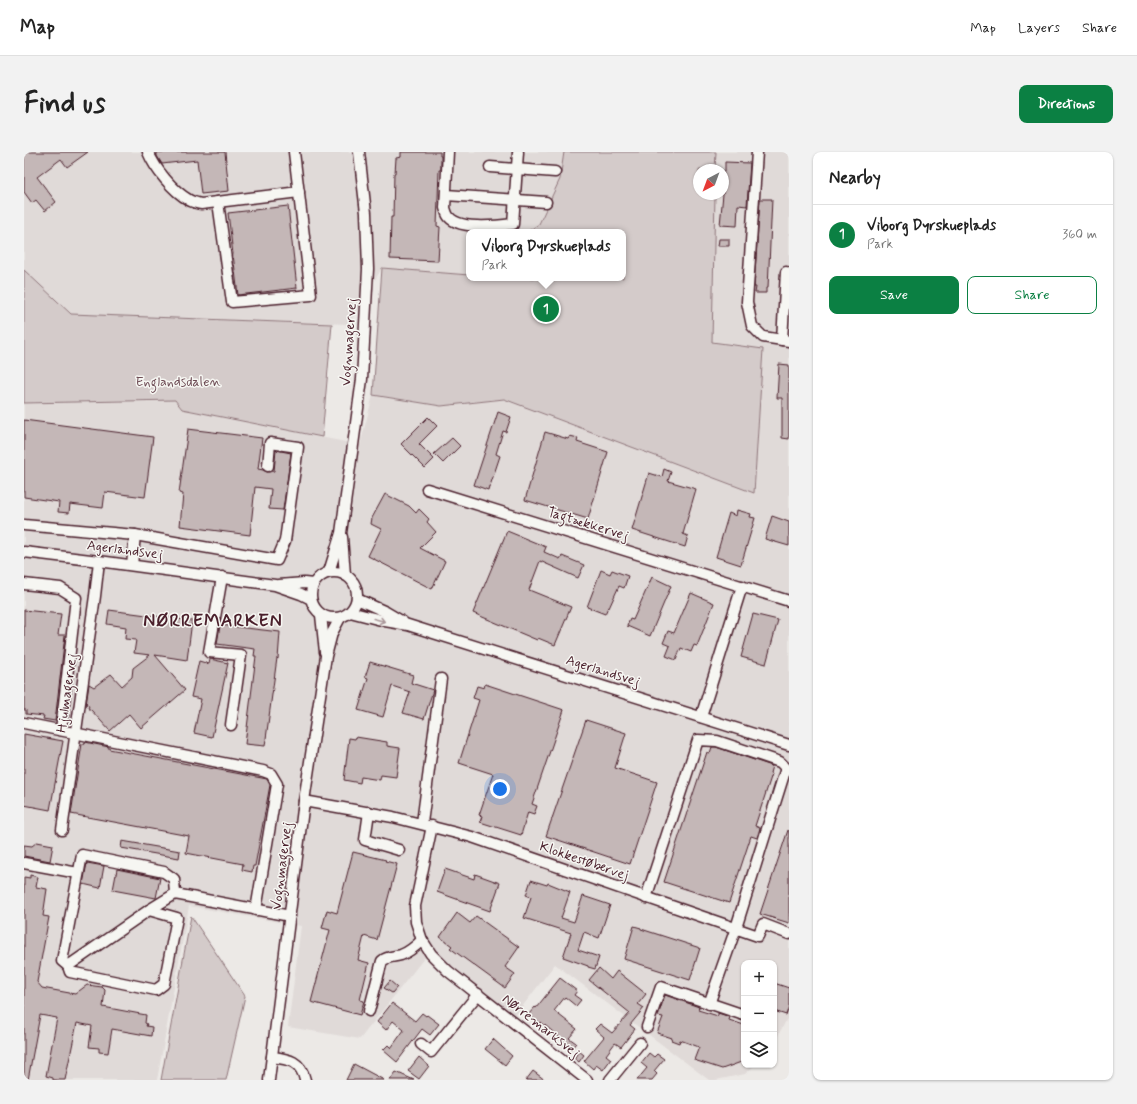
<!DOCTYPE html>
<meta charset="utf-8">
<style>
body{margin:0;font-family:Mynerve,sans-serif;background:#f2f2f2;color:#222}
.controls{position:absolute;right:12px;bottom:12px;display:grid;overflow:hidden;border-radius:8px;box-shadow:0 1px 3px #0004}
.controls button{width:36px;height:36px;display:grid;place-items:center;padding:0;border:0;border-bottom:1px solid #e0e0e0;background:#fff;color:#222;font:20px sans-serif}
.compass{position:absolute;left:669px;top:12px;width:36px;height:36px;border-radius:50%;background:#fff;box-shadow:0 1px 3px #0004;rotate:221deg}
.you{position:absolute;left:476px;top:637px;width:14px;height:14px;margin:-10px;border:3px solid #fff;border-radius:50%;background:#1a73e8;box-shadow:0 0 0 6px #1a73e833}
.badge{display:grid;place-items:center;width:26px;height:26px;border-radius:50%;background:#0b8043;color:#fff;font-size:13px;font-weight:700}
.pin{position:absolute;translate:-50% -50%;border:2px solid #fff;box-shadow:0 1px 4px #0006}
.popup{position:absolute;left:442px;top:77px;width:160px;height:52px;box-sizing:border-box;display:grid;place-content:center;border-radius:8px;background:#fff;filter:drop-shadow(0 1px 3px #0005);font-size:13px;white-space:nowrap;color:#767676}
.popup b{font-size:15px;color:#222}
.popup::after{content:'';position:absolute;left:50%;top:100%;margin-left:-8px;border:8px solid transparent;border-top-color:#fff}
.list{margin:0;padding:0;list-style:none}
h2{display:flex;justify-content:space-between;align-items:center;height:52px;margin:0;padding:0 16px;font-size:17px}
h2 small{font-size:13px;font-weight:400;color:#767676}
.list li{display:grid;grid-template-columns:26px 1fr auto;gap:12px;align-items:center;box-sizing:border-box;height:60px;padding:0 16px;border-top:1px solid #e0e0e0}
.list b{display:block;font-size:15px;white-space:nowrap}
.list p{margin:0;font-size:13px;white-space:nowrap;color:#767676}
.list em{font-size:13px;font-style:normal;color:#767676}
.actions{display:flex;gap:8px;padding:12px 16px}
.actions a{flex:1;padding:9px 0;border:1px solid #0b8043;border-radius:8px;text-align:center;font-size:14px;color:#0b8043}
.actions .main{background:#0b8043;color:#fff}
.icon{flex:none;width:22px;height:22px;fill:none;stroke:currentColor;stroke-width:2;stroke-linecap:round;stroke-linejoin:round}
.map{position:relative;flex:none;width:765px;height:928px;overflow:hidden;border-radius:8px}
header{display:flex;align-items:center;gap:24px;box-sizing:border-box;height:56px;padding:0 20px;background:#fff;border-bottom:1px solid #e0e0e0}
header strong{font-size:19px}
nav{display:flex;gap:22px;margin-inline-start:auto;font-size:14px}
.intro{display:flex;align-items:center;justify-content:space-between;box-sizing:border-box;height:96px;padding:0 24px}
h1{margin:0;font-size:28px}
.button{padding:10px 18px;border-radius:8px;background:#0b8043;color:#fff;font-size:14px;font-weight:700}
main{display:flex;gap:24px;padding:0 24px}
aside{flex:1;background:#fff;border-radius:8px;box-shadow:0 1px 3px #0004}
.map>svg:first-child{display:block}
.built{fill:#e0dad8}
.green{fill:#d4cbca;stroke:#8f757a}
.building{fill:#c4b7b7;stroke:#4a1f2b}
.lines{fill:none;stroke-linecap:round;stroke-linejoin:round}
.minor-casing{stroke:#4a1f2b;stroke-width:13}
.minor{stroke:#f6f6f2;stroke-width:10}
.oneway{stroke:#a99598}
.labels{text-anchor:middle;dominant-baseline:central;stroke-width:3;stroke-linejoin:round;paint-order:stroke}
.street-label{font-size:14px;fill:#4a1f2b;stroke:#f6f6f2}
.park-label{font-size:14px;fill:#6c4a53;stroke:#f6f6f2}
.district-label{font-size:18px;font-weight:bold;letter-spacing:1px;fill:#4a1f2b;stroke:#f6f6f2}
</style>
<header>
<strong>Map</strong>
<nav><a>Map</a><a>Layers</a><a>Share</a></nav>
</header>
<div class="intro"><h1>Find us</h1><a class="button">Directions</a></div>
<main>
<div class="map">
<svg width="765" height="928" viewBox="0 0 765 928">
<rect width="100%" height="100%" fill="#ece9e6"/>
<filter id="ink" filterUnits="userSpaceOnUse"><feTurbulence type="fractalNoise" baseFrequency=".025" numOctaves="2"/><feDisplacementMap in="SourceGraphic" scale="8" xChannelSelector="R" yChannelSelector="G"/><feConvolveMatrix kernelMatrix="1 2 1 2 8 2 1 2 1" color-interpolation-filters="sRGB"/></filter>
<g filter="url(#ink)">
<g class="built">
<polygon points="0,0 540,0 536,27 515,72 503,80 445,80 445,123 358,116 325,172 0,161"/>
<polygon points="692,0 765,0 765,863 750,891 750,811 720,811 720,913 731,913 721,922 692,928 685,928 531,812 484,873 401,805 336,887 264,875 277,774 165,754 133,928 0,928 0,251 151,248 158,257 336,293 349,243 417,254 480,247 730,341 739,197 688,190 691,42 699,42 699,18 691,18"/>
</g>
<g class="green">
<polygon points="540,0 692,0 691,18 675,18 675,42 691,42 688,190 739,197 730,341 480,247 417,254 349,243 358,116 445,123 445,126 599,126 599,80 503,80 515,72 536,27"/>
<polygon points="0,118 47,162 308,172 298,285 158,257 151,248 0,251"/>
<polygon points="167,764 221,844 202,928 137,928"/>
</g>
<g class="building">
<polygon points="0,0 64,0 43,15 37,7 13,25 32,50 21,59 12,48 8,51 0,40"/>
<polygon points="133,0 201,0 205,39 177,42 173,8 138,12 133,4"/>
<polygon points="377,0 416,0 416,4 417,4 417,18 415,18 413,74 416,75 414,109 366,107 367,65 369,65 370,21 371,21 372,6 377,5"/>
<polygon points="701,10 726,11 723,54 714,53 713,74 696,73 699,42 699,19 701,19"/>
<polygon points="736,47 748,47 744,136 742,136 742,141 731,141 732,135 730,135"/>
<polygon points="264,54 273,136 214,143 204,61"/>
<polygon points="695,87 705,87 705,94 694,94"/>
<polygon points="755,212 765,213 765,287 758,286 758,246 753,246"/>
<polygon points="474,260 487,265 482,280 479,279 472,302 476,304 466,334 465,334 464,338 450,333"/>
<polygon points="404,265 413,274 395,292 410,307 401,316 377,292"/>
<polygon points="0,268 129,285 121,345 81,340 79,356 46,352 45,361 34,360 35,350 0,345"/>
<polygon points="164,277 238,286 234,317 239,318 243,320 250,319 252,298 267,301 259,358 245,357 247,337 231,335 226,383 156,374 159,342 155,341"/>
<polygon points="521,280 544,287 546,284 554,286 553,290 584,300 564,367 501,348"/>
<polygon points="428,286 436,294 419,311 410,302"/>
<polygon points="640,317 647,320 644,329 672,337 659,382 664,384 661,395 608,378 625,321 638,325"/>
<polygon points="361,342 385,354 392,361 395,357 405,367 403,370 412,380 396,396 421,409 408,437 344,404 357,377 347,372 348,366"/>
<polygon points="713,358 727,362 726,365 731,366 717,413 692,405 705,361 712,364"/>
<polygon points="748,364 765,370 765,394 741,387"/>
<polygon points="483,379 522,395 520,400 536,407 538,404 560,413 554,426 516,409 505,438 547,455 531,493 514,486 513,488 449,461"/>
<polygon points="577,418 586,422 588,418 604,424 600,436 595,434 585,456 584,455 581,462 563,455"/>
<polygon points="628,425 647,434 626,484 603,474 606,467 609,468"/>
<polygon points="667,441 690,451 673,494 670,493 667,500 657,496 652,508 642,504 646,494 639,491 644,479 650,481"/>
<polygon points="0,458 37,462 34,483 41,483 31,569 19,567 20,564 2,562 2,558 0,558"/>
<polygon points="85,458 168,469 163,508 131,503 161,538 117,576 105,562 86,579 67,558 64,556 65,554 62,553 65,532 70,535 87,522 98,534 108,525 109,516 126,503 110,501 112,488 101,487 102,475 83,472"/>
<polygon points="729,462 754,468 742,512 717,505"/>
<polygon points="196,473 256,480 254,507 253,506 241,594 221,592 232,504 230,504 231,497 193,492"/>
<polygon points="186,507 204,511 188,585 170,581 177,547 167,545 175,509 185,512"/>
<polygon points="346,510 389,523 387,531 409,538 400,567 379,561 386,540 368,534 359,565 334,558 344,526 341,525"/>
<polygon points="461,532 540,558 508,652 513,654 510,662 504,660 497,683 456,670 458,664 455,663 469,622 435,611 455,548 449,546 453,534 460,536"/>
<polygon points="562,568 602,581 591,616 633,630 606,712 522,684"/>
<polygon points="0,582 39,589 26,658 0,653"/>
<polygon points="332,585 363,590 363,594 376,596 372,625 357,623 356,628 337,625 336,631 320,628 325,586 331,587"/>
<polygon points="61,590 85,595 85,597 243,627 246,633 231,714 229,714 228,720 218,718 219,712 162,701 165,684 47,662 58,592 60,592"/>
<polygon points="688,595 692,595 748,614 746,621 748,622 731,674 736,676 733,686 727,684 705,751 640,730 683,600 686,601"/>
<polygon points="764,678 765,678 765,771 736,762"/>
<polygon points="98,689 156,699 155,706 97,696"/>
<polygon points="13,690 29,693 26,709 0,704 0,693 8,694"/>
<polygon points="329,700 362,708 361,709 373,712 353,788 340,784 334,808 345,811 336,848 340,849 336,863 287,850 306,778 298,776 303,758 313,761"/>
<polygon points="63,711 80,714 76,736 59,732"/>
<polygon points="93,717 136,726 132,746 89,738"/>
<polygon points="421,717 450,727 451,722 476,731 466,759 413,740"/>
<polygon points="6,723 14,725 12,735 23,737 19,764 25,765 13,830 18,836 51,842 63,833 78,835 81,838 79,855 122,863 121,871 123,872 122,874 128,875 127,884 88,877 84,901 75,900 75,896 65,895 68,874 53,871 41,928 29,928 29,926 22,924 33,866 16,863 4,928 0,928 0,725 6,726"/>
<polygon points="507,728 523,733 524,731 546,740 537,766 550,770 559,744 586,753 575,786 560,780 554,798 575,805 571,817 564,815 564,814 539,805 547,781 500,766 507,745 502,743"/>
<polygon points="433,761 446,771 452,764 495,795 481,815 491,822 481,836 426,796 428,794 416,785"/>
<polygon points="610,774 617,776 617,777 676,796 666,828 600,807"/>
<polygon points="575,816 587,827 593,819 622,842 614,852 620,856 606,873 611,877 597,895 591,891 582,903 587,907 579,918 572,913 569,917 560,909 580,885 571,877 576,872 588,881 606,861 565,828"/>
<polygon points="536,826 553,839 550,843 557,848 552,854 541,845 530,859 553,877 545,886 552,891 546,898 538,891 540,889 517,870 515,872 504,863 511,855 512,856"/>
<polygon points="366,829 373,835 368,841 360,836"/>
<polygon points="750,831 765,836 765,854 762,863 750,859"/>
<polygon points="641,843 675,855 674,858 694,864 694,861 706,865 705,868 720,873 720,909 698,917 670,908 675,895 656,888 655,891 647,888 648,886 633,881 639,865 634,864"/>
<polygon points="368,851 391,869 398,861 402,864 403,863 415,872 406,883 398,877 373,910 359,898 364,893 367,896 380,878 369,869 362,878 353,870"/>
<polygon points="469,887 488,904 481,913 461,897"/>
<polygon points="555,899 560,903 555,910 550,906"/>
<polygon points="625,901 630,905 633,902 640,907 630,919 633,922 628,928 613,928 623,916 617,911"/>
<polygon points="395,905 405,914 395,927 384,919"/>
<polygon points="330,912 360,928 322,928"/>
<polygon points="509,919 521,928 502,928"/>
<polygon points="372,920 390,928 366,928"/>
</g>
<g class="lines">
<g class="minor-casing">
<g id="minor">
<path d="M 124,0 C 131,17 149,39 165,48 C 168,50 173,51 177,52 L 275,40"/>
<path d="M 424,0 L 421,56 C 422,59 423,63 425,65 C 436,78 473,74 489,72 L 494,0"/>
<polyline points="733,0 723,150 728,174 739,185 765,189"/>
<polyline points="466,15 531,20"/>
<polyline points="422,43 522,50"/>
<polyline points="194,50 208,150 287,143 270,0"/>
<polyline points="758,188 762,120"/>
<polyline points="403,337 765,449"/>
<polyline points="0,373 111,383 253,408 261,389 274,295 246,291 244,314"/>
<polyline points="318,385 321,423"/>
<polyline points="0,400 75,409 251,433 277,442 287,447"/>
<polyline points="108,413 111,383"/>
<circle cx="310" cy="443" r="23"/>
<polyline points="305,420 317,381 338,227 344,117 342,61 335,0"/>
<polyline points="198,425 185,500 217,503 207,573"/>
<polyline points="0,432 36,436 52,446 37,578"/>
<polyline points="255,433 280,431 289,432"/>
<polyline points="333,447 362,460 379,470"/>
<polyline points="326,460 361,469 384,473 765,593"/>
<polyline points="297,463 301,500"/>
<polyline points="677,565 718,434"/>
<polyline points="0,571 239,619 247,622 253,632 232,758"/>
<polyline points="280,649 369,665 448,685 734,784 739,772 765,782"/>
<polyline points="345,660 341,688 375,698"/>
<polyline points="398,671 417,527"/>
<polyline points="408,674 391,754 392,770 398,788 407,802 424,819 563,928"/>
<polyline points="38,678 71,444 75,409"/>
<polyline points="0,711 54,721"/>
<polyline points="622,746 674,588 693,589 756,610 762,616 712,776 685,852"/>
<polyline points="125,758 153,766 140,832 132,838 46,820 44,814 38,809 58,703 140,720 150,727 151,742"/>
<polyline points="44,814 125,758 151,742 266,764"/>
<path d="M 345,859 L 358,809 C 364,804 370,805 377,803 C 385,800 392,794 398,788"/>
<polyline points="623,875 637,835 720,863"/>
<polyline points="397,892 407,900 454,842"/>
<path d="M 248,905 C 265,907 277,909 281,928"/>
<polyline points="245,928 280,649 302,504 308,481 316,466"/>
<polyline points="586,928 616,891"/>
</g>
</g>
<use href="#minor" class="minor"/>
</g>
<defs><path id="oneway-shaft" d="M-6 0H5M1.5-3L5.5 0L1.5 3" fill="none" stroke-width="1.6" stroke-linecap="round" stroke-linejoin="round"/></defs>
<use class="oneway" href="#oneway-shaft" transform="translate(355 468) rotate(15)"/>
</g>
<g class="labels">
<g class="street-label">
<text transform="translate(325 190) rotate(-86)">Vognmagervej</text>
<text transform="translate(564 372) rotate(17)">Tagtækkervej</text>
<text transform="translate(101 398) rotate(7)">Agerlandsvej</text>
<text transform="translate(579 519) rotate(17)">Agerlandsvej</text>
<text transform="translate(43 541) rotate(-82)">Hjulmagervej</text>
<text transform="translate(560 709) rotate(19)">Klokkestøbervej</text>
<text transform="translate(258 714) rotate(-83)">Vognmagervej</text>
<text transform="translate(517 874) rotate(38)">Nørremarksvej</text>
</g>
<g class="park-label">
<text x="154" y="230">Englandsdalen</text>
</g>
<g class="district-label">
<text x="189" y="469">NØRREMARKEN</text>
</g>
</g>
</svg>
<div class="controls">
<button>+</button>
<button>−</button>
<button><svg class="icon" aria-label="layers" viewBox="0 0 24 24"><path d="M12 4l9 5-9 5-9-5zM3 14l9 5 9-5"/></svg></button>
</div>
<svg class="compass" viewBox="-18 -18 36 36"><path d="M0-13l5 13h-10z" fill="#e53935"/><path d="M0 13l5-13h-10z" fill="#767676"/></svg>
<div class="you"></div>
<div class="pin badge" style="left:522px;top:157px">1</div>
<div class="popup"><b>Viborg Dyrskueplads</b>Park</div>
</div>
<aside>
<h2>Nearby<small></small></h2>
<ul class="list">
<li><span class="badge">1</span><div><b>Viborg Dyrskueplads</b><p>Park</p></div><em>360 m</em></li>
</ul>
<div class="actions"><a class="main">Save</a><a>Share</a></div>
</aside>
</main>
